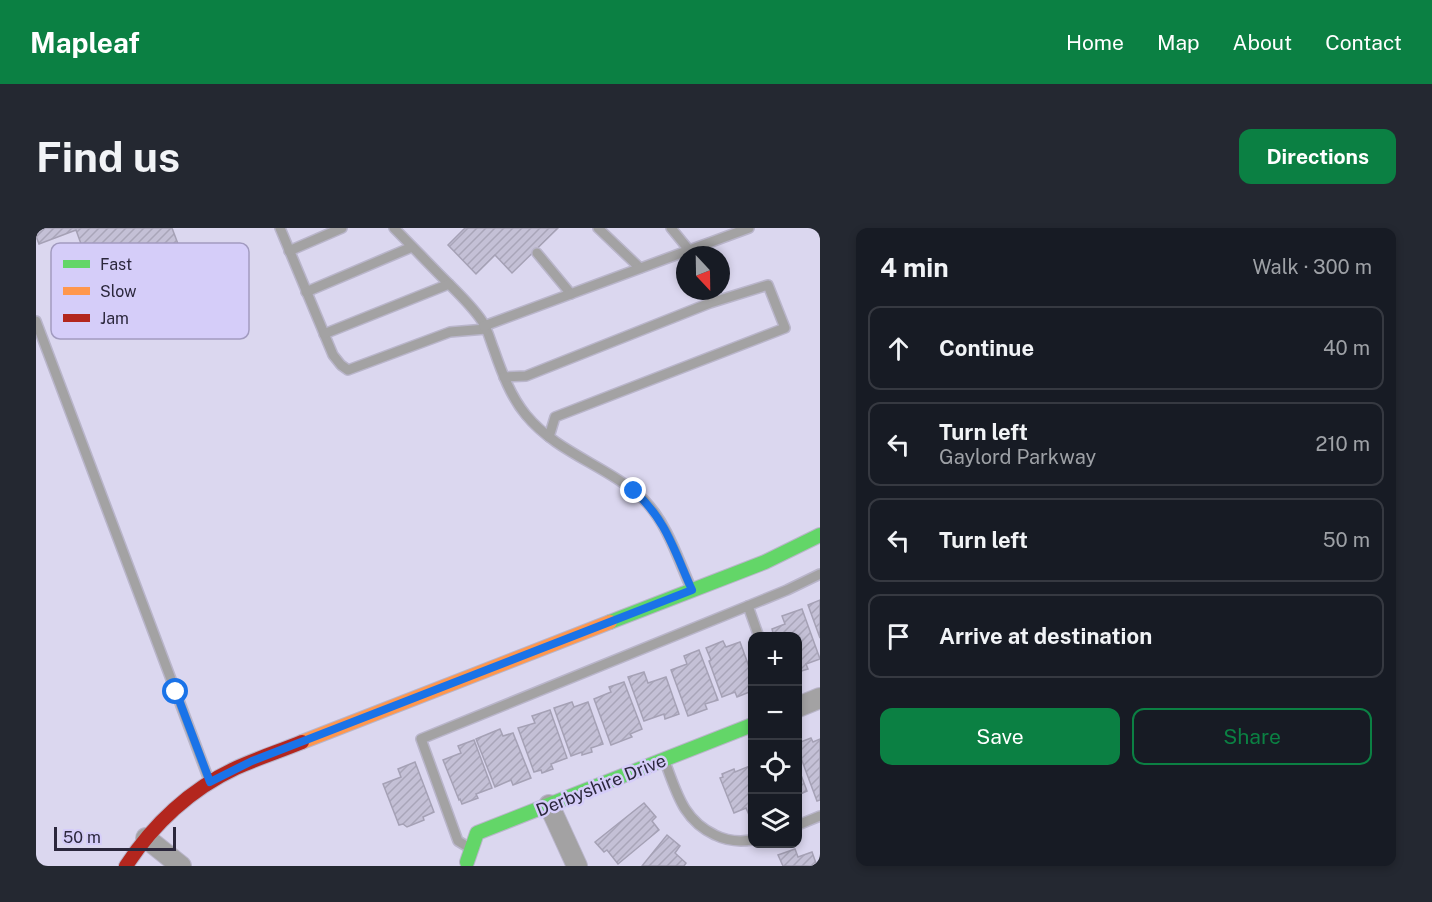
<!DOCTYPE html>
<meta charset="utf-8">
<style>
body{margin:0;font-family:"Public Sans",sans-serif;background:#242831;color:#f1f3f6}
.controls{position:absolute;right:18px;bottom:18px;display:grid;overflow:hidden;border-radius:12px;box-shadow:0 3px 9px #0003}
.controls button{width:54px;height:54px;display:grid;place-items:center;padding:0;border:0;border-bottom:2px solid #363941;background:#171b24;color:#f1f3f6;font:30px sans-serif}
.compass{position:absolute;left:640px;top:18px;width:54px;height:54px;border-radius:50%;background:#171b24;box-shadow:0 3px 9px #0003;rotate:158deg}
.scale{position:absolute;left:18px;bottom:15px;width:122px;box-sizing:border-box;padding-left:6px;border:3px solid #2b273c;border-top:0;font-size:16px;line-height:21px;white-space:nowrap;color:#2b273c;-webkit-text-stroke:4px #d5cdf9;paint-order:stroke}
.stop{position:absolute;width:18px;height:18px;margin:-14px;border:4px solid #1a73e8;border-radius:50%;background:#fff}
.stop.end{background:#1a73e8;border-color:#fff;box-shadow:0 2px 6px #0008}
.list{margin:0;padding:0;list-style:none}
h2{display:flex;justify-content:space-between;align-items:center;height:78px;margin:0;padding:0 24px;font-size:26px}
h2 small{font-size:20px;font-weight:400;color:#9ea1a6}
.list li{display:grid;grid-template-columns:39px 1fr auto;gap:18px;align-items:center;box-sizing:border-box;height:84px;margin:0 12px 12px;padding:0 12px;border:2px solid #363941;border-radius:12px}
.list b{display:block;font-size:22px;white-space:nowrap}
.list p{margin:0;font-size:20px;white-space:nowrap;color:#9ea1a6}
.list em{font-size:20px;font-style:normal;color:#9ea1a6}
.actions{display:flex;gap:12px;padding:18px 24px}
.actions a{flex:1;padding:14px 0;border:2px solid #0b8043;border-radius:12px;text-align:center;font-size:21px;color:#0b8043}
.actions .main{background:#0b8043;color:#fff}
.icon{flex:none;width:33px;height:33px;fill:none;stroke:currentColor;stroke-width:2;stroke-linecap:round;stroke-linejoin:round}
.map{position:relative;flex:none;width:784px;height:638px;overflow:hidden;border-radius:12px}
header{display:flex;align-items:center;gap:36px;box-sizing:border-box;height:84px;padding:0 30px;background:#0b8043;color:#fff}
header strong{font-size:28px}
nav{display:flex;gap:33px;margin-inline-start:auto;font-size:21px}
.intro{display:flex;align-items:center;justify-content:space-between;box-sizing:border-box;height:144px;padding:0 36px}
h1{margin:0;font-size:42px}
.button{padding:15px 27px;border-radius:12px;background:#0b8043;color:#fff;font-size:21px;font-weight:700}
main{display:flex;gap:36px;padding:0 36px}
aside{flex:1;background:#171b24;border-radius:12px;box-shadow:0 3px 9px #0003}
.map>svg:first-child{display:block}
.building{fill:url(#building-hatch);stroke:#a5a1b5;stroke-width:1.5}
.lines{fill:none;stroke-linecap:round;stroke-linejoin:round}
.lane-casing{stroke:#b9b5ca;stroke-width:12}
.street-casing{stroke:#b9b5ca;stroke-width:22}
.fast-casing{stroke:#b9b5ca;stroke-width:16}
.slow-casing{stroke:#b9b5ca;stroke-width:16}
.jam-casing{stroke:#b9b5ca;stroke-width:16}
.lane{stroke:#a3a2a3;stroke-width:9}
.street{stroke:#a3a2a3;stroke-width:20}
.fast{stroke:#63d668;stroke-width:14}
.slow{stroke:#ff974d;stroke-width:14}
.jam{stroke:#b3261e;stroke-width:14}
.route{stroke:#1a73e8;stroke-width:8}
.labels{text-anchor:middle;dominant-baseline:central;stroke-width:5;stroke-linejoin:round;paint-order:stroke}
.street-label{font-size:18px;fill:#2b273c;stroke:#d5cdf9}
.key{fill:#d5cdf9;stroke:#a29bc0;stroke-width:1.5}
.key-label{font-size:16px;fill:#2b273c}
</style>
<header>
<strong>Mapleaf</strong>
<nav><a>Home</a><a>Map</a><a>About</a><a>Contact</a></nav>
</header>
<div class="intro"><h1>Find us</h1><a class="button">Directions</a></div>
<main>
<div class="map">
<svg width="784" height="638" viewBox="0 0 784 638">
<defs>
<pattern id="building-hatch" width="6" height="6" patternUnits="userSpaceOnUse" patternTransform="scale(1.5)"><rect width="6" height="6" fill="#c4c0d6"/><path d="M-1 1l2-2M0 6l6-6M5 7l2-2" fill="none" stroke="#a9a5b9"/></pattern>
</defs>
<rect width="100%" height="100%" fill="#dbd7ef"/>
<g class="building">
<polygon points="0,0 136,0 159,61 73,93 40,2 3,16 0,8"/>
<polygon points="429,0 522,0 476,45 459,27 440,46 412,17"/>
<polygon points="784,372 784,410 772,377"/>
<polygon points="766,381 784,431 770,436 772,441 762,444 762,409 738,409 736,401 749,396 746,388"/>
<polygon points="687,413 690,419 704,414 716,447 716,463 701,469 699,464 686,469 673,433 675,432 670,420"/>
<polygon points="663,422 682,472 669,476 671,481 652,488 635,442 651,436 648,428"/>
<polygon points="608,444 612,455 630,449 643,486 629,491 628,486 608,493 592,449"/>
<polygon points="588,454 606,501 594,506 596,509 575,517 558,471 575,464 573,459"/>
<polygon points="536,474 538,479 552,474 567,516 555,520 556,524 546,527 546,524 535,528 518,480"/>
<polygon points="514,482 531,530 515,536 517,541 506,545 505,542 498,544 482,500 499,495 496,488"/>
<polygon points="464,501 467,508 477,505 495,550 477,557 475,552 459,559 440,511"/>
<polygon points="775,510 777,514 784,511 784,572 781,573 762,522 762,515"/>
<polygon points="438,512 456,560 440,566 442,570 426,576 424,571 423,572 407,532 425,525 422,518"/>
<polygon points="379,534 398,584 387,589 388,592 371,599 367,596 363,597 347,556 365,549 362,541"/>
<polygon points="716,537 716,594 710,580 698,585 684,550 687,549 686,546 698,541 699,544"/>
<polygon points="762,539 771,563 762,567"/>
<polygon points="608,575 620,589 616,593 623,602 582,636 571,622 568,624 559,614"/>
<polygon points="631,607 644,618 639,625 650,635 648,638 606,638"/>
<polygon points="759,621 762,629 776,624 781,638 747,638 742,627"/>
</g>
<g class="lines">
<g class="lane-casing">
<g id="lane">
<polyline points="244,0 297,127 305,137 312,142 414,104 450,101"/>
<path d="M 358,0 C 375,17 392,35 409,52 C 422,65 436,78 446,93 C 452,102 454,112 458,122 C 466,145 475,169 490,187 C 522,226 573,238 608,272 C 631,295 642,331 655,360"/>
<polyline points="562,0 604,40"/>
<polyline points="635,0 653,22"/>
<polyline points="253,23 306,0"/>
<polyline points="501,25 535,66"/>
<polyline points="270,64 376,19"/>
<polyline points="0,93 173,552"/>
<polyline points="448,98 713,0"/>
<polyline points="288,106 413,56"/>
<polyline points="468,149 490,148 674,75 732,57 749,100 519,189 513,209"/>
<polyline points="712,378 723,409"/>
<path d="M 629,534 C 641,565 647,592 679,607 C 691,613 703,614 716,612"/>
<polyline points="762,597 784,588"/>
<polyline points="432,619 422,613 385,511 751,362 784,346"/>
</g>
</g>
<g class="street-casing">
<g id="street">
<polyline points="762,479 784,470"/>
<polyline points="513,577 541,638"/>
<polyline points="110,610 145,638"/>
</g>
</g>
<g class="fast-casing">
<g id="fast">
<polyline points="574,394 729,334 784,307"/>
<polyline points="431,634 441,605 716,497"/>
</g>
</g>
<g class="slow-casing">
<polyline id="slow" points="266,514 574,394"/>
</g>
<g class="jam-casing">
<path id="jam" d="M 90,638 C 117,596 155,561 200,540 C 222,530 244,523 266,514"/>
</g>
<use href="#lane" class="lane"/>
<use href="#street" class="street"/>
<use href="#fast" class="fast"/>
<use href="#slow" class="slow"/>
<use href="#jam" class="jam"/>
</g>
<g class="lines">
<path class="route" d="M 140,464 L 174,554 L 216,533 L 656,362 C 639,325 630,291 598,263"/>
</g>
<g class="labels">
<g class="street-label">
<text transform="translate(565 557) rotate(-22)">Derbyshire Drive</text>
</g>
</g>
<rect x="15" y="15" width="198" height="96" rx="9" class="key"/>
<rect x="27" y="32" width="27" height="8" fill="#63d668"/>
<rect x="27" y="59" width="27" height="8" fill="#ff974d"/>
<rect x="27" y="86" width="27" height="8" fill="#b3261e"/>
<g class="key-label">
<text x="64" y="42">Fast</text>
<text x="64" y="69">Slow</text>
<text x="64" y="96">Jam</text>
</g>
</svg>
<div class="controls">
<button>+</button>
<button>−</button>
<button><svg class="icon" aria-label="locate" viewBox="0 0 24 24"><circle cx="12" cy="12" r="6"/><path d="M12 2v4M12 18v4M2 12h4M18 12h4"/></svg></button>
<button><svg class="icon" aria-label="layers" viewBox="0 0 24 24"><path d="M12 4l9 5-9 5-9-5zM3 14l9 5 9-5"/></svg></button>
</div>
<svg class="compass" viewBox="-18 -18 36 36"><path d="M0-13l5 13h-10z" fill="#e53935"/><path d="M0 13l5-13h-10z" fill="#9ea1a6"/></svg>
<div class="scale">50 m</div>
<div class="stop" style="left:140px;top:464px"></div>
<div class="stop end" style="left:598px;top:263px"></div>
</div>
<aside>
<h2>4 min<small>Walk · 300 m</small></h2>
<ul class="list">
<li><svg class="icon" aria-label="ahead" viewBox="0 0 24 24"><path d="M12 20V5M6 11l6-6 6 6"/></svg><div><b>Continue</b></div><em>40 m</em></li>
<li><svg class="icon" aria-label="left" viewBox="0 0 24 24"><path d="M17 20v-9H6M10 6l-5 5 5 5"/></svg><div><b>Turn left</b><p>Gaylord Parkway</p></div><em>210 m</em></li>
<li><svg class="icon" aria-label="left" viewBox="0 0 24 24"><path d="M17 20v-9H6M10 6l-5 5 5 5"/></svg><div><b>Turn left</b></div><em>50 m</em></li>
<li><svg class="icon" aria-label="arrive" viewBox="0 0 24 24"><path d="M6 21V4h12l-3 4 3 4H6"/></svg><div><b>Arrive at destination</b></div></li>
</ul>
<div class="actions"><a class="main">Save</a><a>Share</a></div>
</aside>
</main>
